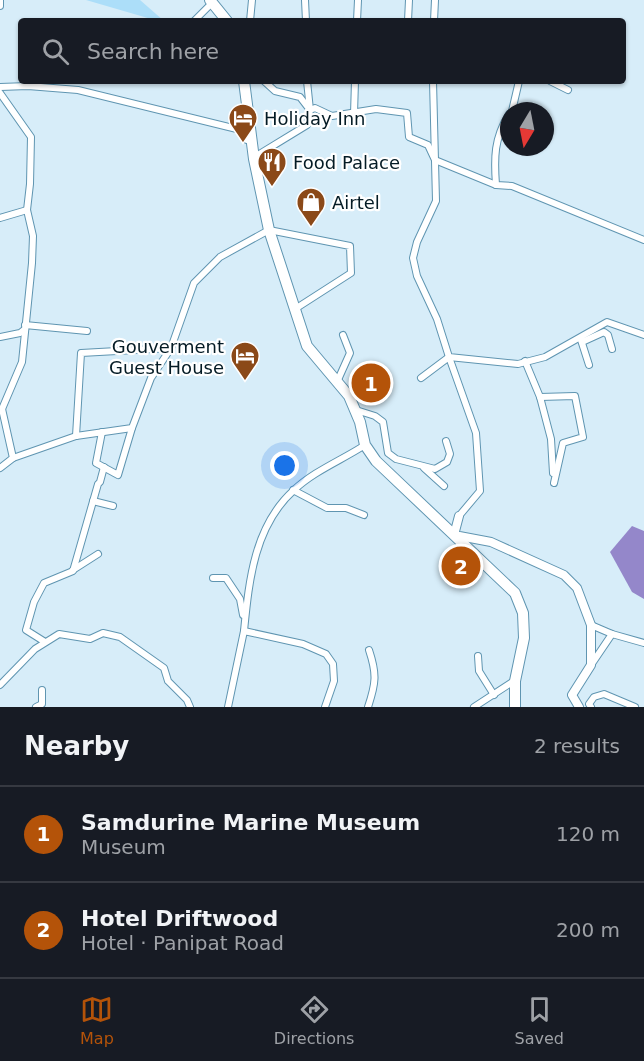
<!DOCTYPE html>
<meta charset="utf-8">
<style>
body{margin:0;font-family:"DejaVu Sans",sans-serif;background:#242831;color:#f1f3f6}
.compass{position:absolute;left:500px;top:102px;width:54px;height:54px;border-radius:50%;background:#171b24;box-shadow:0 2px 4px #0004;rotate:190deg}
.you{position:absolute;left:285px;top:466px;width:21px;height:21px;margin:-15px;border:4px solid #fff;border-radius:50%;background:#1a73e8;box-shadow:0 0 0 9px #1a73e833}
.badge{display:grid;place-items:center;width:39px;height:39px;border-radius:50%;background:#b45309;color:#fff;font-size:20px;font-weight:700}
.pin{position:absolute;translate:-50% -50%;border:3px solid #fff;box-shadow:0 2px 6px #0006}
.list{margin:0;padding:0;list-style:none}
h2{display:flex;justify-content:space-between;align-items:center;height:78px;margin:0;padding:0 24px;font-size:26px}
h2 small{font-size:20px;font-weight:400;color:#9ea1a6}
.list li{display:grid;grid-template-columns:39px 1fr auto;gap:18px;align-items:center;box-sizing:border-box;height:96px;padding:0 24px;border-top:2px solid #363941}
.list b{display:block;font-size:22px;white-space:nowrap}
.list p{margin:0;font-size:20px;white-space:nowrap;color:#9ea1a6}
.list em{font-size:20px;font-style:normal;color:#9ea1a6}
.icon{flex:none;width:33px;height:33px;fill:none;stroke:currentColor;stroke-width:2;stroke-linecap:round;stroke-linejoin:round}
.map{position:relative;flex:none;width:644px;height:707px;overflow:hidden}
.search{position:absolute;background:#171b24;box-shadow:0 2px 4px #0004;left:18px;right:18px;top:18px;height:66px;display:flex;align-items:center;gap:15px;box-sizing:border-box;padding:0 21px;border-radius:6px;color:#9ea1a6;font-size:22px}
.sheet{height:270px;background:#171b24}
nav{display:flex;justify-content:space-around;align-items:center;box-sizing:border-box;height:84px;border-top:2px solid #363941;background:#171b24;font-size:16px;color:#9ea1a6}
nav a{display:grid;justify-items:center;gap:3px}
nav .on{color:#b45309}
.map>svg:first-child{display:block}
.green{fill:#acdef9}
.water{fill:#9487ca}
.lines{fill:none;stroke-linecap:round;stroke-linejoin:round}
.street-casing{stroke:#5f95b1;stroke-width:8}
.secondary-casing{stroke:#5f95b1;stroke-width:10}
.highway-casing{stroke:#5f95b1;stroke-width:12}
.street{stroke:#fff;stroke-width:6}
.secondary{stroke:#fff;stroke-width:8}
.highway{stroke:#fff;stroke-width:10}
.labels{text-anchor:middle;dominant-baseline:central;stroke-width:4.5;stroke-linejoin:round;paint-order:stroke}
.poi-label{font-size:18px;fill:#041b25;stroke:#fff;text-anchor:start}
</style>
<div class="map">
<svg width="644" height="707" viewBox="0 0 644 707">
<rect width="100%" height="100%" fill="#d7edf9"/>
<polygon class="green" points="86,0 140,0 164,21 158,21"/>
<polygon class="water" points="632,526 644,531 644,599 632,592 610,552"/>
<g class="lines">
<g class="street-casing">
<g id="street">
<polyline points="305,0 306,21"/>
<polyline points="0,6 0,0"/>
<polyline points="194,21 212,3"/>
<polyline points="250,21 252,0"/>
<polyline points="357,21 358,0"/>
<polyline points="408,21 409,0"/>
<polyline points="434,21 435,0"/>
<polyline points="264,81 275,91 300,97 310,110"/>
<polyline points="307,81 310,110"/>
<polyline points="433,81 436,201 417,242 413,258 417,276 437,319 449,357 518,364 545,357 607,322 644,335"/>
<polyline points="550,81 568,90"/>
<polyline points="0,87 28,86 78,90 245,131 247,140"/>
<polyline points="0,93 31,137 30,184 27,210 33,236 32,263 22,362 2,409"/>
<polyline points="512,111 519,81"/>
<polyline points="354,114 355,81"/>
<polyline points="253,158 307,125 310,110 315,108 332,116 376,109 407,113 409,137 428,145 435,160 496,185 512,186 644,240"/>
<path d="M 496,185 C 494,158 494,138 509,114"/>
<polyline points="0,218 27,210"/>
<polyline points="25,325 87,331"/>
<polyline points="0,337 20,333 25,329"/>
<polyline points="581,340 589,365"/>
<polyline points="582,342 604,332 608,335 612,349"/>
<polyline points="525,361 540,397 551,439 553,473"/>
<polyline points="421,378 449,357 476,433 480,491 459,516"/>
<polyline points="337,382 350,353 343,335"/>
<polyline points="540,397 575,396 583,437 563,443 554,483"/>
<polyline points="356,410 375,416 383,422 388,453 396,459 435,469 447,462 450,454 446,441"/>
<polyline points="102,432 96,463 118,475 132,428"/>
<polyline points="76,436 81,353 171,348"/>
<polyline points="13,458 76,436 132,428 151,378 171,348 194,283 220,257 269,230 350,246 351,273 295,309"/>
<polyline points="0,468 13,458 2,409 0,409"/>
<polyline points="424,468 444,486"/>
<polyline points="293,490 327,508 346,508 364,515"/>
<polyline points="93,501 113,506"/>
<polyline points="73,570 98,554"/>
<polyline points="213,578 226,578 240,599 243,615"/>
<polyline points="591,625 612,634 644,643"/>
<path d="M 244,631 C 249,581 254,526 294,490 C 314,471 342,460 365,445"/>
<polyline points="45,642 26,630 34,602 44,583 73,571 98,484 100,482 104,467"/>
<polyline points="478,656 479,671 494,695"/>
<polyline points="591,665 612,634"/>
<polyline points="0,685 35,649 59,634 90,639 103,633 120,637 164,668 168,681 187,700 190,707"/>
<polyline points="36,707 42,704 42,690"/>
<polyline points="228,707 244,631 303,644 326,654 333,664 334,681 325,707"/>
<path d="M 368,707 C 376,683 377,674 369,650"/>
<polyline points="474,707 514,681"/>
<polyline points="591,707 589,704 594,697 604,694 635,707"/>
</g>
</g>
<g class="secondary-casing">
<polyline id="secondary" points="459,516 454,535 491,542 564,575 577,588 591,625 591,665 572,695 579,707"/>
</g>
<g class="highway-casing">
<g id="highway">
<polyline points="210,0 227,21"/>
<polyline points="244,81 254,159 269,230 307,346 349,396 360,422 365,445 376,461 515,593 523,613 524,638 515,681 515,707"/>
</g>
</g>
<use href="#street" class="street"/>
<use href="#secondary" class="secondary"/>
<use href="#highway" class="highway"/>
</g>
<defs>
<g id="hotel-pin" transform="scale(1.5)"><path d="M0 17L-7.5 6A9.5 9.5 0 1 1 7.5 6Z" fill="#8b4918" stroke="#fff"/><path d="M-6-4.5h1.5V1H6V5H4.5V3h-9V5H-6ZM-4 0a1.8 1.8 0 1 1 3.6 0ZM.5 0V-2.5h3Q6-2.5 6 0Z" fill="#fff"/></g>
<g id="restaurant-pin" transform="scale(1.5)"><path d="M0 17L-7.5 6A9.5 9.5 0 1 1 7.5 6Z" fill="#8b4918" stroke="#fff"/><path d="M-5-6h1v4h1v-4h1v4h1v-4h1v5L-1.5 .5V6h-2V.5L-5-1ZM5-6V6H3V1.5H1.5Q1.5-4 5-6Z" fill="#fff"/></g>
<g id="shop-pin" transform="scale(1.5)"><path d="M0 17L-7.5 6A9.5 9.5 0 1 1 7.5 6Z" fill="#8b4918" stroke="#fff"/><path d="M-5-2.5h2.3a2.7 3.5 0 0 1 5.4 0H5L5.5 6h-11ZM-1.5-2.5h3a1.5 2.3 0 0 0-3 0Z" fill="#fff"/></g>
</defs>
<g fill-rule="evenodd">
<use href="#hotel-pin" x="243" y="118"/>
<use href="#restaurant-pin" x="272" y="162"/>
<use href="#shop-pin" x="311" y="202"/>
<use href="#hotel-pin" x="245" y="356"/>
</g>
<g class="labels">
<g class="poi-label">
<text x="264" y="118">Holiday Inn</text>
<text x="293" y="162">Food Palace</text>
<text x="332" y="202">Airtel</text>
<text x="224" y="346" text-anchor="end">Gouverment<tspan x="224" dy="21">Guest House</tspan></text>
</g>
</g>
</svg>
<svg class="compass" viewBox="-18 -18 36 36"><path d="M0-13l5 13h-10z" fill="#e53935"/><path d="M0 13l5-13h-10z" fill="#9ea1a6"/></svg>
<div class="you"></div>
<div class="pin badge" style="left:371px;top:383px">1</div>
<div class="pin badge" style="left:461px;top:566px">2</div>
<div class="search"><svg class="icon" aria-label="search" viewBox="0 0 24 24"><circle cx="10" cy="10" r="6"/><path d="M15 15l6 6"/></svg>Search here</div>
</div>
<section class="sheet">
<h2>Nearby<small>2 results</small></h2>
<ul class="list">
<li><span class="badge">1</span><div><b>Samdurine Marine Museum</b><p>Museum</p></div><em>120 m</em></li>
<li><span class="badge">2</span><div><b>Hotel Driftwood</b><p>Hotel · Panipat Road</p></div><em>200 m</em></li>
</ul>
</section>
<nav>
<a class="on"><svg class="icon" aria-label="map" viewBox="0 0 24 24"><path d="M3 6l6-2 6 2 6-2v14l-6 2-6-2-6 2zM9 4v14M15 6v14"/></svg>Map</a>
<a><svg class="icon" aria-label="directions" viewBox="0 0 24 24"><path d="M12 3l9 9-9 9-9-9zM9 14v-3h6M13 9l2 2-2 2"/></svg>Directions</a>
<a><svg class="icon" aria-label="saved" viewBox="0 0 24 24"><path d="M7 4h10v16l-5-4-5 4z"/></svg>Saved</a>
</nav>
